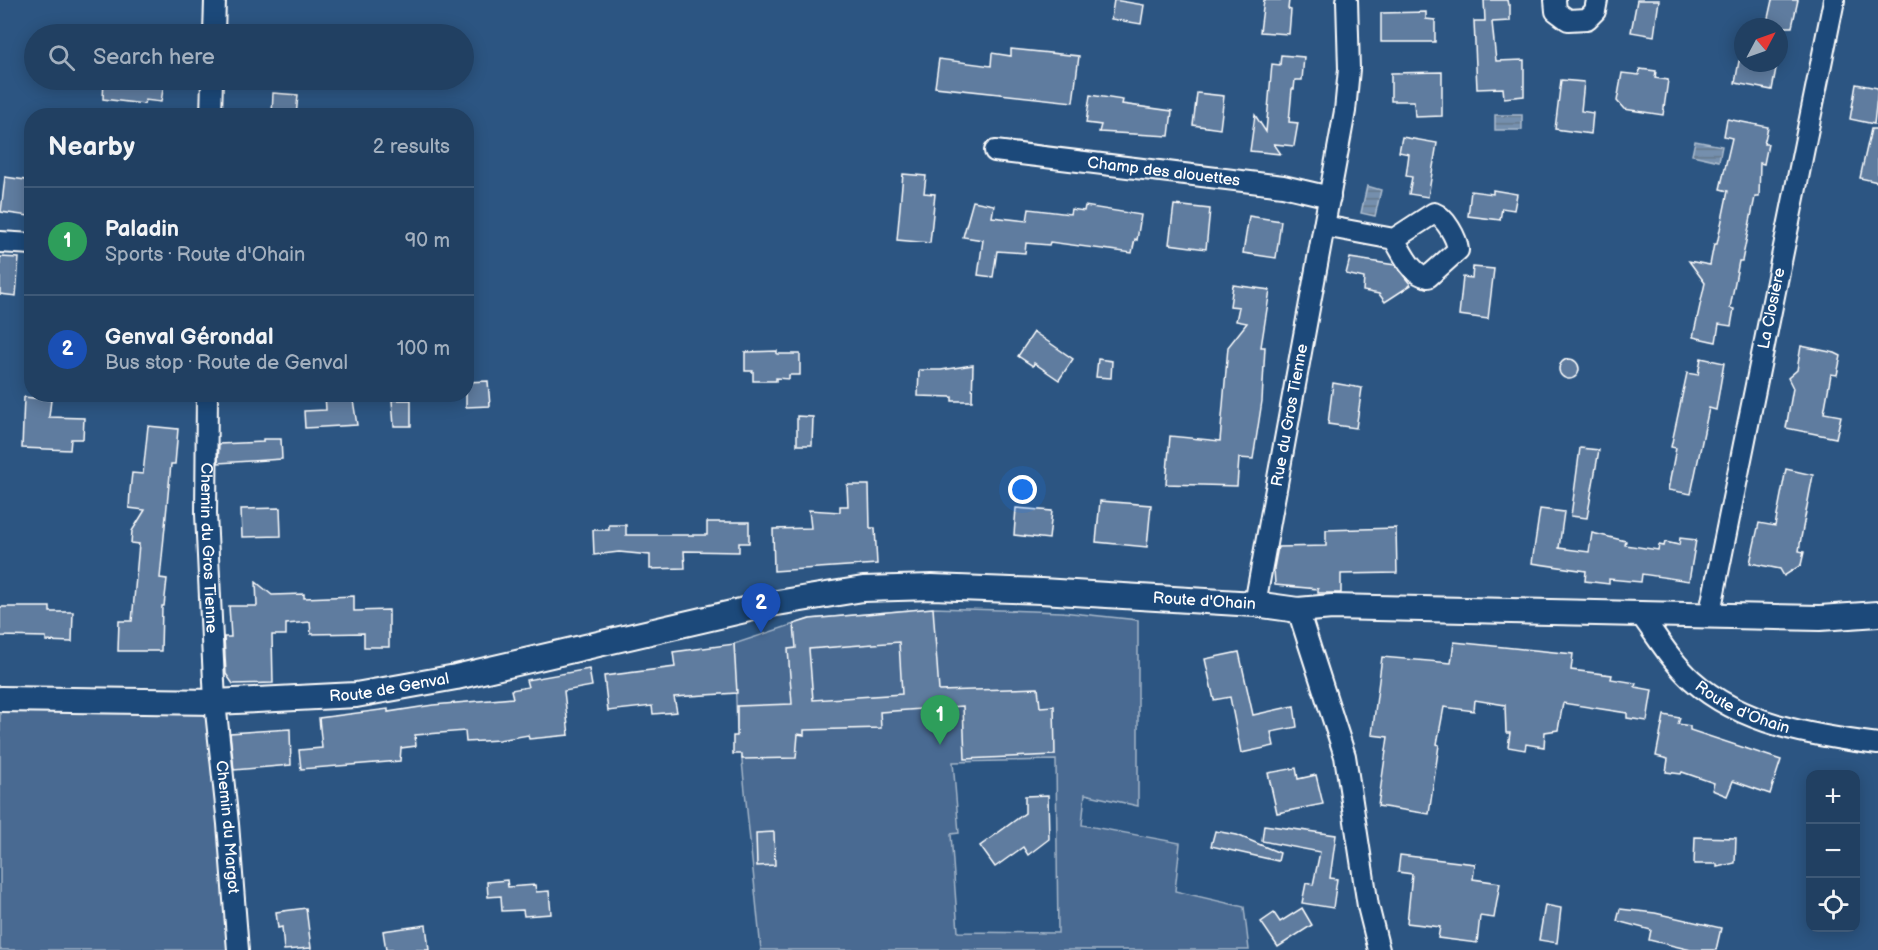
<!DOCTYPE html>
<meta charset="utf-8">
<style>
body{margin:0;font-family:"Balsamiq Sans",sans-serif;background:#2d4b6b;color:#f1f3f6}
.controls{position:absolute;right:18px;bottom:18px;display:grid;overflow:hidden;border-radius:12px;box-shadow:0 3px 15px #0003}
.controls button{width:54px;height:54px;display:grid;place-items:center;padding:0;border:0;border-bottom:2px solid #3e5977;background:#214062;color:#f1f3f6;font:30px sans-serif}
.compass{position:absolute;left:1734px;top:18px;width:54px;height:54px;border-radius:50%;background:#214062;box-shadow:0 3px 15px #0003;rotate:49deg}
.you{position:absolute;left:1023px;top:490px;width:21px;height:21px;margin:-15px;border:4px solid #fff;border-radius:50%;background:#1a73e8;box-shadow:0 0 0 9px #1a73e833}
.badge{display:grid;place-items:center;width:39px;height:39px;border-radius:50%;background:#8abfa5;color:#fff;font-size:20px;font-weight:700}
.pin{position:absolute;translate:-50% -50px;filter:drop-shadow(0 2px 3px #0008)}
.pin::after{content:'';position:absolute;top:32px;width:21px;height:18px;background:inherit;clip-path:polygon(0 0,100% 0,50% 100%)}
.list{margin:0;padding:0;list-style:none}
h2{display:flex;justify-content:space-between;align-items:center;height:78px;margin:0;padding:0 24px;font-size:26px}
h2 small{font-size:20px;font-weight:400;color:#a2afbe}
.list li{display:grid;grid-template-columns:39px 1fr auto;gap:18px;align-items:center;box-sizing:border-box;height:108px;padding:0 24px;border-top:2px solid #3e5977}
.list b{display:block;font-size:22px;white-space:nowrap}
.list p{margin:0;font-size:20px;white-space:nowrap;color:#a2afbe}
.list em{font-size:20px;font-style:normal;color:#a2afbe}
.icon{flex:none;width:33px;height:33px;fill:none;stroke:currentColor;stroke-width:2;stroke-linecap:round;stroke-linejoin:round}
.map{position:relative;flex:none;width:1878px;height:950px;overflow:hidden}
.search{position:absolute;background:#214062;box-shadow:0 3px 15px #0003;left:24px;top:24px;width:450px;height:66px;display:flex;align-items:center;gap:15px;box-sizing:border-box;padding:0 21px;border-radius:33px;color:#a2afbe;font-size:22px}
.panel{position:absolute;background:#214062;box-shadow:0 3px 15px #0003;left:24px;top:108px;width:450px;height:294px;border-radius:24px}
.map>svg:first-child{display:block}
.green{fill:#486b92;stroke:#a4b5c8;stroke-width:1.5;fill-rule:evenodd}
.water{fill:url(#water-rules);stroke:#acbcce;stroke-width:1.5}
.building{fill:#5e7c9f;stroke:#fff;stroke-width:1.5;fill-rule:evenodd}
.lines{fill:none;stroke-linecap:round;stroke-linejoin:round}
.minor-casing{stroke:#fff;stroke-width:24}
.major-casing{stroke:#fff;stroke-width:28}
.minor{stroke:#1f4a7a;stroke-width:20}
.major{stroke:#1f4a7a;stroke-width:24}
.labels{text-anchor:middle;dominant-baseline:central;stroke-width:6;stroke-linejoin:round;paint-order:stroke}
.street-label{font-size:16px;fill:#fff;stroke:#1f4a7a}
</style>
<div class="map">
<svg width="1878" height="950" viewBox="0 0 1878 950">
<defs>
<pattern id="water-rules" width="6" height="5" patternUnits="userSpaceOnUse" patternTransform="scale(1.5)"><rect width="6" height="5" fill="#748fad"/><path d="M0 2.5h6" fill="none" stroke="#66788b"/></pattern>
</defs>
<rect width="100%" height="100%" fill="#2c5582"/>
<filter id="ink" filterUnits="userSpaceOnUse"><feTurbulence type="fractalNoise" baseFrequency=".0167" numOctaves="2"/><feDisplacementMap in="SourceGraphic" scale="12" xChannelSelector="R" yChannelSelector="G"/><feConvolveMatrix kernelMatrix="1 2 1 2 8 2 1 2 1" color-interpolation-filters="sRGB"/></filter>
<g filter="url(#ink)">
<g class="green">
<path d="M 933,608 L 1062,612 L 1138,620 L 1138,806 L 1085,794 L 1082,825 L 1180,843 L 1175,891 L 1244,907 L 1249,950 L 761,950 L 742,761 L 742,731 L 737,730 L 734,644 L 809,619 ZM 1056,760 L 1058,933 L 958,932 L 951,834 L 959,833 L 953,762 Z"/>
<polygon points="218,709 242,950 0,950 0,710"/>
</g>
<g class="water">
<rect x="1495" y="115" width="27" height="15"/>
<polygon points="1695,141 1722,146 1719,161 1692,155"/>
<polygon points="1367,186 1381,190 1375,216 1361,213"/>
</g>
<g class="building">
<polygon points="1114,0 1144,5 1141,24 1111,19"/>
<polygon points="1264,0 1289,0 1288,9 1291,10 1289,34 1260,32"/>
<polygon points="1484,0 1507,0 1508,5 1510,5 1510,21 1492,22 1496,61 1524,60 1524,96 1504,98 1503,88 1477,89 1474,21 1485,21"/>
<polygon points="1637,0 1659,0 1654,36 1631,32"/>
<polygon points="1772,0 1798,0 1792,27 1766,27"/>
<polygon points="1426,12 1426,19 1435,20 1435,42 1381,42 1381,13"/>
<polygon points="1011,49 1079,56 1073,102 935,87 939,59 991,66 992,53 1011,56"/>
<polygon points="1281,55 1304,57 1302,80 1295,80 1294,89 1292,89 1289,122 1298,123 1294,146 1274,144 1281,154 1250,151 1255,115 1266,132 1272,64 1280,65"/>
<polygon points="1739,61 1777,63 1772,90 1735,83"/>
<polygon points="1640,69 1656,71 1655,78 1668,80 1663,115 1624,109 1617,101 1622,73 1639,75"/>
<polygon points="1442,72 1442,116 1415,117 1414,101 1391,101 1391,73"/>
<polygon points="104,80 147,80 164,83 161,102 145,100 144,104 103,99"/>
<polygon points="1561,80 1584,82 1581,111 1593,113 1591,134 1555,129"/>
<polygon points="1856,84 1878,88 1874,124 1850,119"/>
<polygon points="273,93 298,95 296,116 272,116"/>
<polygon points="1197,93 1224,96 1220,129 1193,125"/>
<polygon points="1090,95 1123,100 1122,104 1172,111 1169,136 1099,132 1101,125 1086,123"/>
<polygon points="1727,119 1768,127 1764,144 1768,144 1764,164 1760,163 1759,197 1755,197 1742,261 1739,261 1730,308 1734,309 1731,326 1719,324 1716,342 1693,337 1705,283 1689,261 1710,265 1714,244 1717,244 1728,191 1720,189 1732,138 1724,136"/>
<polygon points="1871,129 1878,129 1878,182 1860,178"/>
<polygon points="1402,137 1437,143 1428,197 1409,194 1412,177 1406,176 1409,154 1399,152"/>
<polygon points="903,174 926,176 924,193 935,194 930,243 897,240"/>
<polygon points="5,177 32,181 29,216 1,212"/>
<polygon points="1493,190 1517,194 1514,210 1502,208 1500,220 1468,216 1471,191 1493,194"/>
<polygon points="973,201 994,205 992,217 1027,221 1029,209 1070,214 1071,209 1084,211 1085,206 1141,215 1137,240 1135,239 1132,253 1050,242 1049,245 1026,243 1025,253 997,251 993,277 978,275 983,240 963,237"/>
<polygon points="1174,205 1210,209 1206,249 1169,244"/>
<polygon points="1249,216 1281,221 1276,258 1243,253"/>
<polygon points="0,257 19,258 16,296 0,294"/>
<polygon points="1350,258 1395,265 1411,285 1385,302 1379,294 1363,291 1364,278 1346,274"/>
<polygon points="1473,267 1494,269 1488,319 1459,315 1463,277 1472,278"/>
<polygon points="1233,285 1270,290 1261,347 1265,347 1262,401 1253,459 1239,458 1237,486 1166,484 1170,436 1220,441 1228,347 1247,323 1236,321 1239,307 1230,306"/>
<polygon points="1034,332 1073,359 1059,380 1034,363 1033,366 1018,356"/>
<polygon points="1801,346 1835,353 1841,356 1837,375 1831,374 1824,413 1841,416 1836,438 1786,428 1793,388 1788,378 1797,370"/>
<polygon points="777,351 777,354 800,354 800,375 789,375 789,379 776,378 776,381 753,381 753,371 745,371 745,352"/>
<polygon points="1701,358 1724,363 1716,410 1709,408 1691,494 1668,490 1676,448 1671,447 1687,373 1698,375"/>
<polygon points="1098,359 1112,361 1111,378 1096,377"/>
<circle cx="1569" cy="369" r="10"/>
<polygon points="973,365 972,401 952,401 952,397 918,396 919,370 941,370"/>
<polygon points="488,381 490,406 466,407 466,382"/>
<polygon points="1333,383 1362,388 1356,428 1328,424"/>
<polygon points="325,394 352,394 357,425 305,428 304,411 326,410"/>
<polygon points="24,397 51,400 49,417 84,418 83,439 71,439 70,450 22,448"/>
<polygon points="392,400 411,400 411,426 394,426"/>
<polygon points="797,416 813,417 812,445 797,445"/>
<polygon points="148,426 178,429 175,464 171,464 160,578 167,579 164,606 162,606 161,651 118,651 119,621 132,621 139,544 131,543 132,531 145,510 129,508 130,491 132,473 143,474"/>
<polygon points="263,439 281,439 282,459 218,463 219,444 263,442"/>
<polygon points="1580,448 1599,450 1587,518 1571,516"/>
<polygon points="1786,469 1813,475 1801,538 1799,551 1804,552 1801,565 1784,576 1780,569 1750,563 1759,523 1775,526"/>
<polygon points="847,485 869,485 870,528 875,528 877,564 774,571 773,529 811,528 809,510 840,512 840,506 848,506"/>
<polygon points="1100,501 1151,505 1147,547 1096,542"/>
<polygon points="280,508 281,536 242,537 241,509"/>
<polygon points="1016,508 1052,511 1049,539 1014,535"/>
<polygon points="1540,509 1564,512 1559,548 1589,552 1592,533 1626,541 1625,545 1658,550 1659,545 1664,546 1665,542 1679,545 1680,538 1696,540 1689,581 1642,574 1641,582 1609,579 1609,584 1585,581 1586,571 1532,563"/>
<polygon points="707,522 749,522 749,543 739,543 739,552 684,551 685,568 650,569 650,555 619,552 594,555 593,530 609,530 609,525 626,525 626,535 707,535"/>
<polygon points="1396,528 1397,573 1341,574 1341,593 1318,593 1318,589 1275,585 1274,568 1278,547 1326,546 1326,530"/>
<polygon points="256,582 272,595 304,594 304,598 354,596 354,611 389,610 389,647 364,647 364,633 311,634 310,622 286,624 286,635 272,635 273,683 233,684 226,674 224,637 231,637 229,606 257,606"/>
<polygon points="0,607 50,607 50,612 73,612 72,642 46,641 46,637 0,636"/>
<path d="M 933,608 L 939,691 L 1038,688 L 1040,707 L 1054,706 L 1055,755 L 965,759 L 963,706 L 880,712 L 881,728 L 804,730 L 804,735 L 798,734 L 796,758 L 742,759 L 742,754 L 733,754 L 733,736 L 737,736 L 737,706 L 792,704 L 788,649 L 796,648 L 794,624 L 810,619 ZM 899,642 L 902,694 L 813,700 L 809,649 Z"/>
<polygon points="1454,642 1573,654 1571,670 1612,675 1611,679 1636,683 1635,687 1652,690 1647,721 1627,718 1627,713 1563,703 1558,730 1545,732 1544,747 1526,744 1525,750 1508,747 1510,733 1506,733 1505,705 1475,700 1474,711 1444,707 1437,744 1439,745 1429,814 1378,806 1388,737 1372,735 1382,657 1451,663"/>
<polygon points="734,644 737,693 674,697 677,712 653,714 652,706 608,711 604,676 675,667 673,652"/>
<polygon points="1239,652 1253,715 1294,706 1297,727 1271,732 1274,746 1241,753 1230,697 1214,700 1205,659"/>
<polygon points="589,669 592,686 564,691 569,735 529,739 528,735 499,740 466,742 465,731 415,735 416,746 401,748 400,761 301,769 299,750 322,748 319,718 388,709 388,712 433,705 513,698 511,690 528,687 526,680"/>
<polygon points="1664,715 1680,718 1678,724 1690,726 1690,730 1781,760 1770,794 1733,781 1727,796 1712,790 1714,783 1682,772 1681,774 1666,772 1668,759 1656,756"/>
<polygon points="290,729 291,765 234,770 230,733"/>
<polygon points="1296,768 1298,779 1316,775 1323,804 1277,813 1268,773"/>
<polygon points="1048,795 1049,839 1028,855 1023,847 995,867 980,846 1025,813 1025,796"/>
<polygon points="1264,825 1336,835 1330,878 1337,879 1333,908 1302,903 1306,883 1313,885 1320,852 1262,841"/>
<polygon points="1215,831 1237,835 1280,853 1278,861 1211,846"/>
<polygon points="774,832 775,865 757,866 756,833"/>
<polygon points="1695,837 1736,838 1735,863 1717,867 1717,864 1694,864"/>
<polygon points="1400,855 1475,864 1473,879 1500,883 1494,918 1480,916 1477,943 1438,938 1440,927 1407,923 1412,874 1398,872"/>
<polygon points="507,880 508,887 535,885 536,892 549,891 551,914 524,916 523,910 502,911 501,896 488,897 487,882"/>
<polygon points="1545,905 1561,908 1557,943 1539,940"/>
<polygon points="306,908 311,948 284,950 282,927 278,928 276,912"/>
<polygon points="1302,908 1312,925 1278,947 1261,922 1274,913 1280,922"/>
<polygon points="1620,909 1655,913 1721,928 1716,950 1691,950 1649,940 1651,930 1617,921"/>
<polygon points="426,925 429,950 386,950 383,931"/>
</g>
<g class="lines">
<g class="minor-casing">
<g id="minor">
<polyline points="1555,0 1556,11 1568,20 1587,19 1595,11 1597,0"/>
<polyline points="214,34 215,0"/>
<polyline points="211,116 212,80"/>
<path id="s1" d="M 995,151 L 1283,186 L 1330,197"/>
<path d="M 1324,226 L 1394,239 C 1403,253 1411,275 1428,277 L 1458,250 C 1457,238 1445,217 1434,213 L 1394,239"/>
<polyline points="0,242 32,244"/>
<path id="s2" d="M 207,394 L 206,514 L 215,702 L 228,824 L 238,950"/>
<path id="s3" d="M 1255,604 L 1345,111 L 1349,69 L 1347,0"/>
<polyline points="1298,610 1345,756 1368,906 1379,950"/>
<path id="s4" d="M 1641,615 C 1657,637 1672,662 1692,680 C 1742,725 1815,736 1878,744"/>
<path id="s5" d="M 1709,617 L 1834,0"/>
</g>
</g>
<g class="major-casing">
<g id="major">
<path id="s6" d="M 0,699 L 215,702 L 356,695 L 456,677 L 771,604 L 863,589 L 932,587 L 1041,591 L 1255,604 L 1298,610 L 1332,607 L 1820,618 L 1878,614"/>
</g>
</g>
<use href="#minor" class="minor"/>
<use href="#major" class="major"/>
</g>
</g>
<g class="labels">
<g class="street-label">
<text stroke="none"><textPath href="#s1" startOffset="170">Champ des alouettes</textPath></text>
<text stroke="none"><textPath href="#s5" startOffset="315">La Closière</textPath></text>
<text stroke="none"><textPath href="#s3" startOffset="192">Rue du Gros Tienne</textPath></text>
<text stroke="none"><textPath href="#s2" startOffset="154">Chemin du Gros Tienne</textPath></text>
<text stroke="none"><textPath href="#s6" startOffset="1216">Route d'Ohain</textPath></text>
<text stroke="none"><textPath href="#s6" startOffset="390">Route de Genval</textPath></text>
<text stroke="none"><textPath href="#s4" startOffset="141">Route d'Ohain</textPath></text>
<text stroke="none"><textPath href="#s2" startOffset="434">Chemin du Margot</textPath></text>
</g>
</g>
</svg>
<div class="controls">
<button>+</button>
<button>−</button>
<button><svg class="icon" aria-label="locate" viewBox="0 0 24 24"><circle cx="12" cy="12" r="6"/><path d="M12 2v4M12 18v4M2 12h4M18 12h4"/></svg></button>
</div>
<svg class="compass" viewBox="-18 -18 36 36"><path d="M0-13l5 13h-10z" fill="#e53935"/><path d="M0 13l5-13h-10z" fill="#a2afbe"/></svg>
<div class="you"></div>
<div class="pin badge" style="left:940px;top:745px;background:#2e9e5b">1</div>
<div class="pin badge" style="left:761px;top:633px;background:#1a4fb4">2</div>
<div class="search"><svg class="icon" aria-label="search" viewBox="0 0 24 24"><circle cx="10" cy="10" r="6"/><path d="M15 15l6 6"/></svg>Search here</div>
<section class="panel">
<h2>Nearby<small>2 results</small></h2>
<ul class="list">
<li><span class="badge" style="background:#2e9e5b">1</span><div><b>Paladin</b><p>Sports · Route d'Ohain</p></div><em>90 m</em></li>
<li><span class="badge" style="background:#1a4fb4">2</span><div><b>Genval Gérondal</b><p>Bus stop · Route de Genval</p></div><em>100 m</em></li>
</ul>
</section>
</div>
